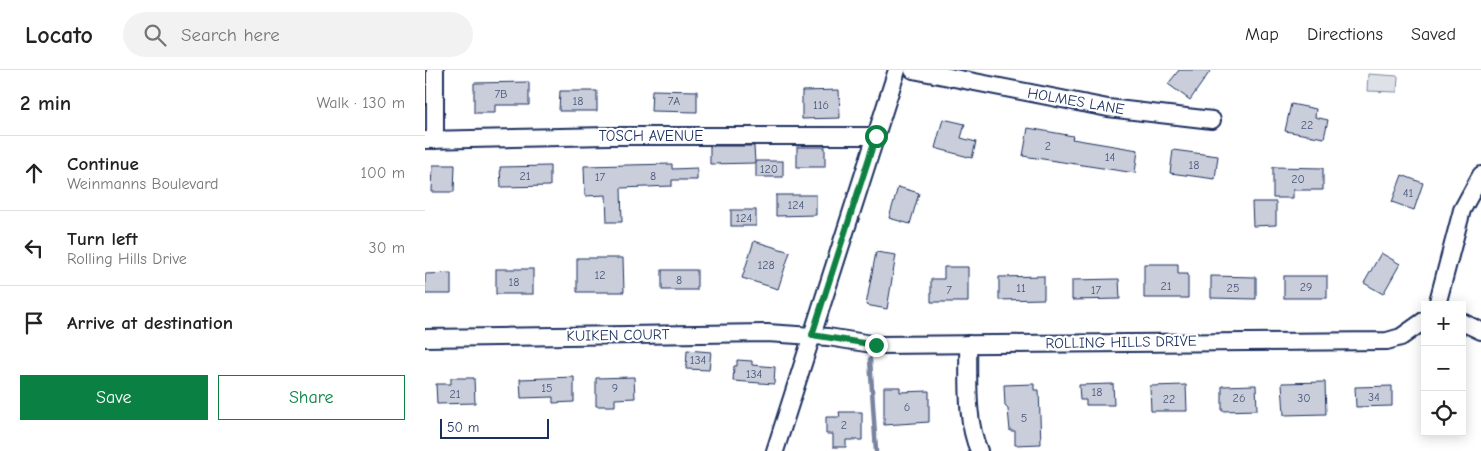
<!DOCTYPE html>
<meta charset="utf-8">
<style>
body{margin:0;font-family:"Comic Neue",sans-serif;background:#f2f2f2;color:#222}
.controls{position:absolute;right:15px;bottom:15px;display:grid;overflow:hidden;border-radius:0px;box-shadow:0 2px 12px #0003}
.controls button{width:45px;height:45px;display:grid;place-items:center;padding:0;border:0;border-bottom:1px solid #e0e0e0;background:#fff;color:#222;font:25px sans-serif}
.scale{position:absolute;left:15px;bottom:12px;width:109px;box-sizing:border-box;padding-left:5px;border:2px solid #1b2f5e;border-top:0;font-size:14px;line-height:18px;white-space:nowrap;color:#1b2f5e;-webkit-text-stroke:4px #fff;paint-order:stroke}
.stop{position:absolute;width:15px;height:15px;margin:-11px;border:4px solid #0b8043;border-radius:50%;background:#fff}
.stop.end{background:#0b8043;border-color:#fff;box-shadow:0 1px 5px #0008}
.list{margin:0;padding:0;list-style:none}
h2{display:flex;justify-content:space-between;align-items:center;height:65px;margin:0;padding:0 20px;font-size:21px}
h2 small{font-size:16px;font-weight:400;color:#767676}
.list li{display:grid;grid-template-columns:32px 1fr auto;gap:15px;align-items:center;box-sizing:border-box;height:75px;padding:0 20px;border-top:1px solid #e0e0e0}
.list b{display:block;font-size:19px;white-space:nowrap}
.list p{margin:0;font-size:16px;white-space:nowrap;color:#767676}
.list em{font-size:16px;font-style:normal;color:#767676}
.actions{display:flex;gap:10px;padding:15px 20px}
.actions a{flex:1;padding:11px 0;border:1px solid #0b8043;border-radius:0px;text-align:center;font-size:18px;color:#0b8043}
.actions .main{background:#0b8043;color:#fff}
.icon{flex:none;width:28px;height:28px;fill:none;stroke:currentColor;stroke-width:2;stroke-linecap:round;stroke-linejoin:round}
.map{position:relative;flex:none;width:1056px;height:381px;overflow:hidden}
header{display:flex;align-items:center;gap:30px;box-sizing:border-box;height:70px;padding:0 25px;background:#fff;border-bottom:1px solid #e0e0e0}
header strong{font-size:24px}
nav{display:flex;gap:28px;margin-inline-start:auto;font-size:18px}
.search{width:350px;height:45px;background:#f2f2f2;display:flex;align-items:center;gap:12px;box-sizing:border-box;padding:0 18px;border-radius:28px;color:#767676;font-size:19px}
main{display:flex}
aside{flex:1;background:#fff}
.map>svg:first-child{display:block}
.green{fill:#dee1e7;stroke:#7c88a2}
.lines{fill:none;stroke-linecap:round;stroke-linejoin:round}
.stream{stroke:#77839f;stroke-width:4.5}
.building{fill:#caceda;stroke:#1b2f5e}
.street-casing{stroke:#1b2f5e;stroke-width:20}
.street{stroke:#fff;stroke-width:16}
.route{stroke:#0b8043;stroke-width:6}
.labels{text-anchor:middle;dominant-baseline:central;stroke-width:4.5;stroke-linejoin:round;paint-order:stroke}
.number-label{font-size:12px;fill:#47577d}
.street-label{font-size:15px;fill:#1b2f5e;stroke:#fff}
</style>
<header>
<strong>Locato</strong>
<div class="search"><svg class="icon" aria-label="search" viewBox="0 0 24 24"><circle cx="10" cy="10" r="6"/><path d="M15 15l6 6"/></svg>Search here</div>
<nav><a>Map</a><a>Directions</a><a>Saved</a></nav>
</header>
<main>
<aside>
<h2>2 min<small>Walk · 130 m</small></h2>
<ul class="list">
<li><svg class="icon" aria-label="ahead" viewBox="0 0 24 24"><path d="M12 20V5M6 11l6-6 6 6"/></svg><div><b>Continue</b><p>Weinmanns Boulevard</p></div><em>100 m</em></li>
<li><svg class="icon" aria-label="left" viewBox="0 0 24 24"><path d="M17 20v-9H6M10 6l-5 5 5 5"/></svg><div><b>Turn left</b><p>Rolling Hills Drive</p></div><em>30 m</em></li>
<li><svg class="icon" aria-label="arrive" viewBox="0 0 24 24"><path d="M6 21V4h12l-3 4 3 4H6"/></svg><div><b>Arrive at destination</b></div></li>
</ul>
<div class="actions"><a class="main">Save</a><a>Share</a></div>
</aside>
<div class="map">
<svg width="1056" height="381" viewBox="0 0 1056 381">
<rect width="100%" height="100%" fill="#fff"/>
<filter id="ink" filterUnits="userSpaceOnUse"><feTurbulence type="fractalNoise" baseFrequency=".02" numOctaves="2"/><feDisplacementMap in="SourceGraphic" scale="10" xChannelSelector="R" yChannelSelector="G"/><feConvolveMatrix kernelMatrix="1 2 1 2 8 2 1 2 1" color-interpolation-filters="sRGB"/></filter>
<g filter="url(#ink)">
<polygon class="green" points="943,4 973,6 972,22 942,21"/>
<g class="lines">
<polyline class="stream" points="445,289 451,381"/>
</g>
<g class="building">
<polygon points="754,0 786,0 765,30 743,14"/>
<polygon points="104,12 104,35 70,35 70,43 49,43 49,13"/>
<polygon points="227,20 272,21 272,42 226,41"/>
<polygon points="414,20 415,48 377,49 377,21"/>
<polygon points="135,21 172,21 172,41 134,41"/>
<polygon points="866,34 891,39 890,47 903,50 899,68 860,61"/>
<polygon points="518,49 540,54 536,68 551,72 547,88 510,78"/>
<polygon points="603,58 648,66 647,69 713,80 710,103 598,86"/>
<polygon points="285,76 329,76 330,93 285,94"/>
<rect x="372" y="77" width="28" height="20"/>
<polygon points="748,80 793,86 790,109 745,103"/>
<rect x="331" y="91" width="27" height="16"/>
<polygon points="247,94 247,99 272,98 272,110 247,110 247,116 196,118 197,152 182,152 181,125 160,126 159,96"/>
<polygon points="8,95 30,95 29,122 7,122"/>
<polygon points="125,96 125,116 76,117 75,97"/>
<polygon points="848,97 898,98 898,120 868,120 868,128 848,128"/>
<polygon points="977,105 998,113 989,140 967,132"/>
<polygon points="473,117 494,123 485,154 464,148"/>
<polygon points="351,125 391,125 391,145 351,146"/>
<polygon points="827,132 851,132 851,155 828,156"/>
<rect x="306" y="140" width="25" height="16"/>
<polygon points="329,171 365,182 353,219 317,208"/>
<polygon points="451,182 471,185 462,239 441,235"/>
<polygon points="956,183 975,194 958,224 939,213"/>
<polygon points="152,188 198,188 199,222 152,222"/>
<polygon points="719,194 753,194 753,204 763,204 763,228 719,228"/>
<polygon points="519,197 543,197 543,232 506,232 506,209 519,209"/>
<rect x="71" y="199" width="37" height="25"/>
<rect x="237" y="200" width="35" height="20"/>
<polygon points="26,203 26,224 0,224 0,204"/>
<polygon points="619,206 619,229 574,230 574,207"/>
<polygon points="786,206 831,207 831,229 786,228"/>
<rect x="859" y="206" width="43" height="22"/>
<polygon points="694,209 695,229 647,230 647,210"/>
<polygon points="262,280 286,282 284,300 261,299"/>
<polygon points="312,290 327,291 327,295 350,297 349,314 308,311 309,296 312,296"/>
<polygon points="149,307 149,332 128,333 128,327 96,328 95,309"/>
<polygon points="209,307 210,328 190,329 190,336 171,336 171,308"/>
<polygon points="26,308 49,308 50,333 12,334 11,314 26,314"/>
<polygon points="900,312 901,344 859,345 857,313"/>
<polygon points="609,314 609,320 614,320 616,374 590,375 590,361 585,361 583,339 580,336 579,315"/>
<polygon points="688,314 689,335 661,335 661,330 655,330 654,315"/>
<polygon points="761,315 762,341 726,341 725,316"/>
<polygon points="831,315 832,340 797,341 797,316"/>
<polygon points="967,316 967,336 931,337 930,317"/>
<polygon points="459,317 475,317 475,322 504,321 504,352 459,355"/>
<polygon points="414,342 437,342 437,370 421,370 421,377 408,377 408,364 401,364 401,347 415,347"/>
</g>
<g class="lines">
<g class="street-casing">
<g id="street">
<polyline points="488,0 683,38 787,50"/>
<polyline points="0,70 183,66 451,66"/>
<polyline points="10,70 10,0"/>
<polyline points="1012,235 1037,140 1056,105"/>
<polyline points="1037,252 1056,261"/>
<polyline points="0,268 342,263 403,267 453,275 962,271 976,267 1000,250"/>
<path d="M 543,274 C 544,310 540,348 554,381"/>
<polyline points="350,381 472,0"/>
</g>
</g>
<use href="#street" class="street"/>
</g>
</g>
<g class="lines" filter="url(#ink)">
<polyline class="route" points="451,66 387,265 451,275"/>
</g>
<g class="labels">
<g class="number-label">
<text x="76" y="24">7B</text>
<text x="153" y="31">18</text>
<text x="249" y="31">7A</text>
<text x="396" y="35">116</text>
<text x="882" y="55">22</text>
<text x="623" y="76">2</text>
<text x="685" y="87">14</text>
<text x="769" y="95">18</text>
<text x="344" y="99">120</text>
<text x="100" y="106">21</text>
<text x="228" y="106">8</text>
<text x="175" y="107">17</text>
<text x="873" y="109">20</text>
<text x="983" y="123">41</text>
<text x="371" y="135">124</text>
<text x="319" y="148">124</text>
<text x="341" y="195">128</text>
<text x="175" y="205">12</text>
<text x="254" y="210">8</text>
<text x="89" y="212">18</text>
<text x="741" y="216">21</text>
<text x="881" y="217">29</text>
<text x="596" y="218">11</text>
<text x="808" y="218">25</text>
<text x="524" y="220">7</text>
<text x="671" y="220">17</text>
<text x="273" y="290">134</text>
<text x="329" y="304">134</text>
<text x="122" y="318">15</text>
<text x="190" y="318">9</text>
<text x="672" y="322">18</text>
<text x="30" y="324">21</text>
<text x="949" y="327">34</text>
<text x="814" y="328">26</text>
<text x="879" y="328">30</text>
<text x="744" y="329">22</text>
<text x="482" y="337">6</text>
<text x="599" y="348">5</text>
<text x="419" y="355">2</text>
</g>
<g class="street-label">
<text transform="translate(651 31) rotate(10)">HOLMES LANE</text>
<text x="226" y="66">TOSCH AVENUE</text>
<text transform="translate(193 265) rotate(-1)">KUIKEN COURT</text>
<text transform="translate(696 272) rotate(-1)">ROLLING HILLS DRIVE</text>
</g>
</g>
</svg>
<div class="controls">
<button>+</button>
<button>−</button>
<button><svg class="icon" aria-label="locate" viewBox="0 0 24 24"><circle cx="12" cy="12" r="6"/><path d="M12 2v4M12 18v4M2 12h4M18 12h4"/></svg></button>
</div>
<div class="scale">50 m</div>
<div class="stop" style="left:451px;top:66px"></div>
<div class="stop end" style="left:451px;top:275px"></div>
</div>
</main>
